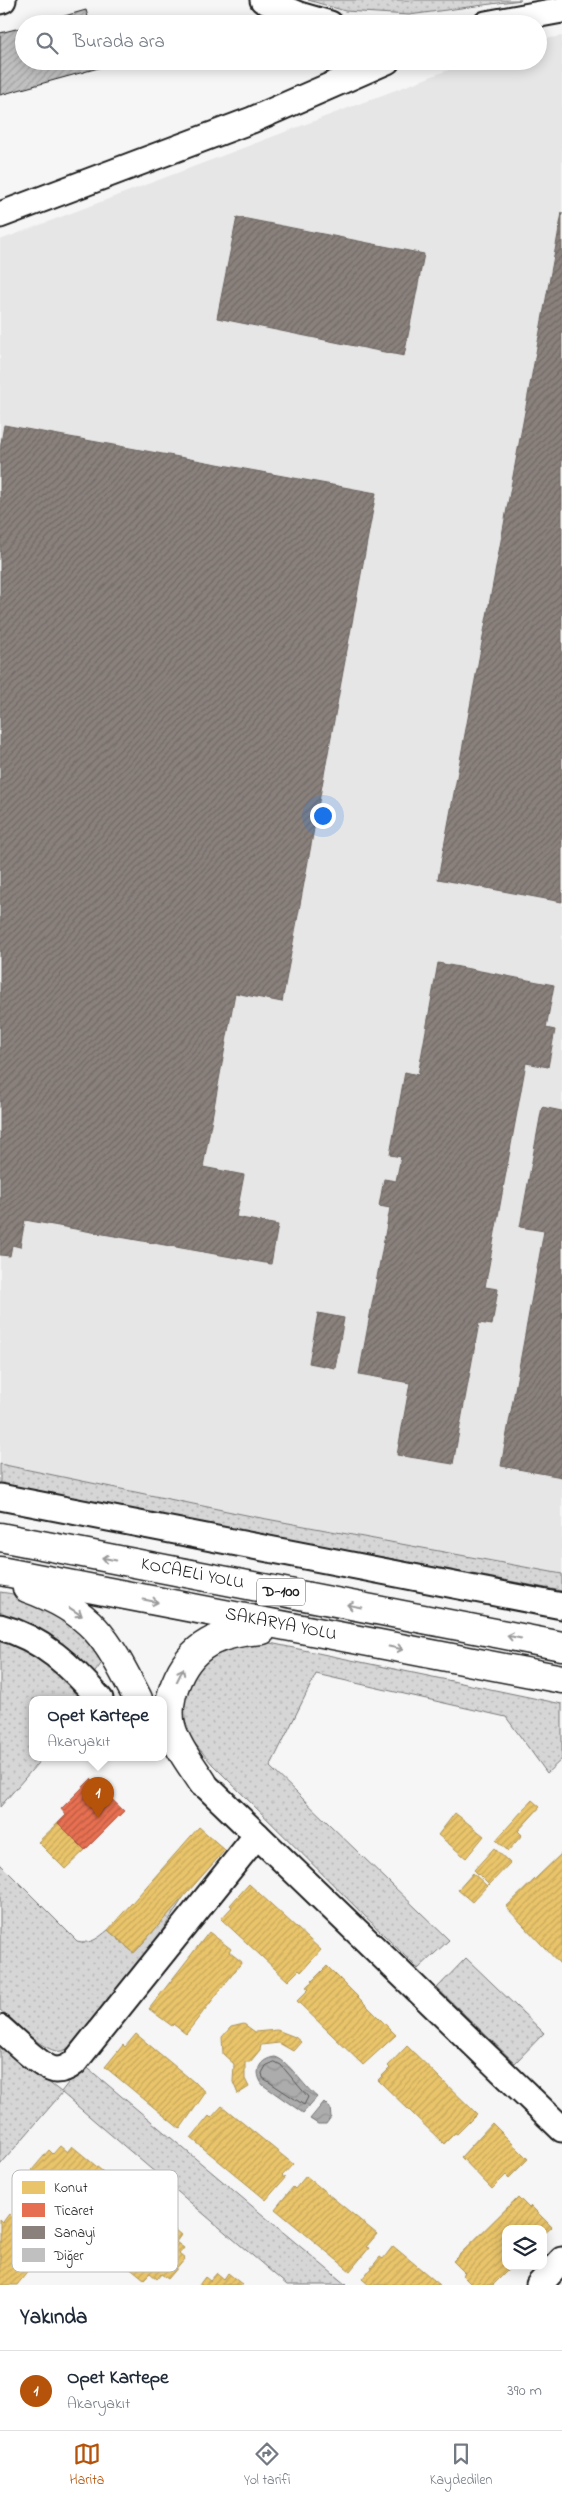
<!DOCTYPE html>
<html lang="tr">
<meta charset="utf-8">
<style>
body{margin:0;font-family:"Indie Flower",sans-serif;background:#f6f6f7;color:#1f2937}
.controls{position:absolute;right:15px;bottom:15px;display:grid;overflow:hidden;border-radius:10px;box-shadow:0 2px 12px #0003}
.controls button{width:45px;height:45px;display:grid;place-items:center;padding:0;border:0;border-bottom:1px solid #e0e1e3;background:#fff;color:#1f2937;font:25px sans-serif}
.you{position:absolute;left:322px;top:815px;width:18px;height:18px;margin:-12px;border:4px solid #fff;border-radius:50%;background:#1a73e8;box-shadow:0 0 0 8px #1a73e833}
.badge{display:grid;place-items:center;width:32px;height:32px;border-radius:50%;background:#b45309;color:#fff;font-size:16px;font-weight:700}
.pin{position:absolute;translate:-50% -41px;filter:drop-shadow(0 1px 2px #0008)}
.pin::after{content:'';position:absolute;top:26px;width:18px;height:15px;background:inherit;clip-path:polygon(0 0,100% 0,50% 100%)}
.popup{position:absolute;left:29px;top:1696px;width:138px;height:65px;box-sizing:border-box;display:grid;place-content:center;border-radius:10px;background:#fff;filter:drop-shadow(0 1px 4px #0005);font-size:16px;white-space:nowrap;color:#747a83}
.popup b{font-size:19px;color:#1f2937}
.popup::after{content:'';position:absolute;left:50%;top:100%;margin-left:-10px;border:10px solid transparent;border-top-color:#fff}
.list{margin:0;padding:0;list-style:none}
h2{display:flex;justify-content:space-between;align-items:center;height:65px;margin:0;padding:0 20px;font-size:21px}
h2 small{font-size:16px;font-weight:400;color:#747a83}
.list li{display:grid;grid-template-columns:32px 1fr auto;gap:15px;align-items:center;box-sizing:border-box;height:80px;padding:0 20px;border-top:1px solid #e0e1e3}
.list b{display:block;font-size:19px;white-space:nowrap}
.list p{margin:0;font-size:16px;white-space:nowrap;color:#747a83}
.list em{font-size:16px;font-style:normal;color:#747a83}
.icon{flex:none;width:28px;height:28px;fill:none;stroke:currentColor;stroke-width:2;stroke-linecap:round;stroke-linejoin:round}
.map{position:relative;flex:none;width:562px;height:2285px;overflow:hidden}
.search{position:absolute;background:#fff;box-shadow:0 2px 12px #0003;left:15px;right:15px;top:15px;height:55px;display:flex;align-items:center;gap:12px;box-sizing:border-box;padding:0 18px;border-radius:28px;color:#747a83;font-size:19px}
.sheet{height:145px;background:#fff}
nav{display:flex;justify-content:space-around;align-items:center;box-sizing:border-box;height:70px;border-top:1px solid #e0e1e3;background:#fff;font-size:14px;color:#747a83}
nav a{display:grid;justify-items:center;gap:2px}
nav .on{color:#b45309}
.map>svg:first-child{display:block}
.built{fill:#e6e6e6}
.grass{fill:url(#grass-dots);stroke:#797979}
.water{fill:url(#water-waves);stroke:#727272}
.homes{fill:url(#homes-hatch);stroke:#ac9253}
.shops{fill:url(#shops-hatch);stroke:#aa5641}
.industry{fill:url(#industry-hatch);stroke:#69635f}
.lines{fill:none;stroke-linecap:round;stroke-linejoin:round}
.shore{stroke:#565656;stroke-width:1}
.building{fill:url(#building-hatch);stroke:#1c1c1c}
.minor-casing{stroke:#1c1c1c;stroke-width:29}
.highway-casing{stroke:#1c1c1c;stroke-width:31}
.minor{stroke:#fff;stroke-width:25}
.highway{stroke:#fff;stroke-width:28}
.oneway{stroke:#999}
.labels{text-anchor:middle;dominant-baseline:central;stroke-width:5;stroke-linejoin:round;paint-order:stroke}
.shield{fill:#fff;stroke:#606060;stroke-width:1}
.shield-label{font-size:16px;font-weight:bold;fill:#1c1c1c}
.street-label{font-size:18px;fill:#1c1c1c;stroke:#fff}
.key{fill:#fff;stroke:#bbb;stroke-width:1}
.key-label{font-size:14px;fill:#1c1c1c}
</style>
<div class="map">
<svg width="562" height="2285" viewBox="0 0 562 2285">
<defs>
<pattern id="grass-dots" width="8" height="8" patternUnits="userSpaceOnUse" patternTransform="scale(1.25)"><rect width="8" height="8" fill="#d6d6d6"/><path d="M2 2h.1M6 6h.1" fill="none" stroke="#b7b7b7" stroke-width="1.8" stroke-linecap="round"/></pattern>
<pattern id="water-waves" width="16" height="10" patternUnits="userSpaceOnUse" patternTransform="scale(1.25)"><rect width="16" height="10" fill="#acacac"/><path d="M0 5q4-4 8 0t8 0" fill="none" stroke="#939393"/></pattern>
<pattern id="homes-hatch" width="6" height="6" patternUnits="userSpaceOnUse" patternTransform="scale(1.25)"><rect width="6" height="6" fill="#e9c46a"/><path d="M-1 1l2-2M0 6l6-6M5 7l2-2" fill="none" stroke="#c7a85b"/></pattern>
<pattern id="shops-hatch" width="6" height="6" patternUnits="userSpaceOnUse" patternTransform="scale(1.25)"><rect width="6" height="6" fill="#e76f51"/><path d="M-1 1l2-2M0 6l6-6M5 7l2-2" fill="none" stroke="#ba5a42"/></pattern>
<pattern id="industry-hatch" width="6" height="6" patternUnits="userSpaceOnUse" patternTransform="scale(1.25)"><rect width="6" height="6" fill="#8a817c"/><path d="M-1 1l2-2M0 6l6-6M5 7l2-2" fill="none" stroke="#706965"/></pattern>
<pattern id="building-hatch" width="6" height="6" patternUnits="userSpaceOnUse" patternTransform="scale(1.25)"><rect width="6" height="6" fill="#c0c0c0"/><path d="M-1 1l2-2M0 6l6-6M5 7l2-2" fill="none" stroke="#a4a4a4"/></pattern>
</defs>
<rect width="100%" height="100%" fill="#f6f6f6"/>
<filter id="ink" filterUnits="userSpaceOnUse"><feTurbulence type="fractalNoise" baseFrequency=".02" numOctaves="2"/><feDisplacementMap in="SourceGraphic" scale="10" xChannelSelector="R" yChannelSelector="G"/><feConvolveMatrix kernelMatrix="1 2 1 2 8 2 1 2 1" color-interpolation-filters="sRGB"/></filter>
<g filter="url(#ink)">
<polygon class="built" points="562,36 562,1574 256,1517 0,1464 0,240 472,61 538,61 538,40"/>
<g class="grass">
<polygon points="308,0 521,0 409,15 345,11"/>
<polygon points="0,1464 256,1517 562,1574 562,1591 0,1485"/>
<path d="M 0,1592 C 55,1599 70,1619 106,1657 L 93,1675 L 0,1616 Z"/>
<path d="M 0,1637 C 33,1644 62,1670 78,1699 L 33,1699 L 33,1757 L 43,1757 L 0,1807 Z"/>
<polygon points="265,1642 562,1704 562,1759 547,1773 506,1717 316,1674 270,1767 449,1940 418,1969 212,1764 192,1740 182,1719 186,1680 210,1649"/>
<path d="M 0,1864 L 77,1941 C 91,1945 98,1938 108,1930 L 134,1953 L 184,1896 C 156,1942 126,1985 90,2025 C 83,2033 73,2048 62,2051 C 46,2055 12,2020 0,2010 Z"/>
<polygon points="466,1958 544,2033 515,2063 437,1988"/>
<polygon points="0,2044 61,2092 83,2064 346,2285 287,2285 62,2093 0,2165"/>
</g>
<g class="water">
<path d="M 275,2057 C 288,2060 304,2087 317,2097 L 303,2113 L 263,2085 C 253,2072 259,2059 275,2057 Z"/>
<polygon points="324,2102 330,2108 331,2117 326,2124 318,2124 310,2119"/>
</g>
<g class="homes">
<polygon points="532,1800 540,1807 518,1831 522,1835 508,1851 496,1840"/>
<polygon points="455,1813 484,1836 466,1858 438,1835"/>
<polygon points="58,1823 85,1850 65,1869 38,1842"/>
<polygon points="199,1827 225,1850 134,1953 108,1930"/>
<polygon points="494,1848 510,1863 489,1885 474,1870"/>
<polygon points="562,1853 562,1966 506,1907"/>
<polygon points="473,1873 487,1886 472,1902 458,1890"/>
<polygon points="249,1884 321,1950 301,1972 299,1970 288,1981 221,1919 232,1907 230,1905"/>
<polygon points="209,1932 231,1949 229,1952 242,1962 186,2034 173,2024 172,2026 149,2009"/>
<polygon points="327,1966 396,2035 363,2065 297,2001 309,1989 306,1987"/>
<polygon points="244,2024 255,2032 277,2030 295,2037 301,2042 293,2051 279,2043 261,2045 260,2050 250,2062 245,2062 245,2079 249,2087 238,2094 233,2082 234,2064 223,2054 222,2037 231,2027"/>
<polygon points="136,2034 206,2092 180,2129 105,2067 123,2045 125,2047"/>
<polygon points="407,2046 477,2114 457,2134 455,2133 444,2144 378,2080 390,2068 388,2066"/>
<polygon points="222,2106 293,2164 282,2176 285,2178 266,2200 191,2138 209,2116 211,2118"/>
<polygon points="492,2123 528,2159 509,2178 506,2175 492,2189 461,2157"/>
<polygon points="60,2146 67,2152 72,2146 114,2181 109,2186 115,2191 109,2198 124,2210 130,2204 137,2210 143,2203 181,2235 176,2242 184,2248 179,2254 185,2259 168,2279 161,2274 157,2279 150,2273 144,2279 106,2248 112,2241 104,2234 111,2226 97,2215 90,2224 83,2218 78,2225 41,2194 45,2189 35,2181 39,2177 32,2170 49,2150 53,2154"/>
<polygon points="306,2176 377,2234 366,2247 369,2248 350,2271 275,2209 293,2187 295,2189"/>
<polygon points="518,2197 529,2208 531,2206 552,2227 543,2235 543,2229 506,2229 506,2266 512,2266 493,2285 472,2285 462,2275 465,2273 453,2261"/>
<polygon points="9,2214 15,2220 19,2214 39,2230 35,2235 42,2241 36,2248 42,2254 17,2285 0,2285 0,2219 3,2222"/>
<polygon points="393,2246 440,2285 369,2285 362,2279 380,2257 383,2259"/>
<polygon points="217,2273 224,2279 228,2273 243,2285 199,2285 205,2277 210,2281"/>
</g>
<polygon class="shops" points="91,1779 124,1811 85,1850 58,1823 66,1815 61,1809"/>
<g class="industry">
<polygon points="562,213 562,902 438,879"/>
<polygon points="237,217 424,254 404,356 217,318"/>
<polygon points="4,425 376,493 282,1002 235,993 203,1167 244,1175 236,1217 278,1225 271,1264 25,1220 20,1247 12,1245 10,1256 0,1255 0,449"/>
<polygon points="438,963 554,985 546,1028 555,1030 548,1067 526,1063 485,1287 498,1289 492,1325 479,1323 453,1464 397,1455 410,1383 359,1374 390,1208 379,1206 384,1179 396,1181 401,1157 390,1155 405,1072 418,1075"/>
<polygon points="542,1107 562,1111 562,1477 501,1466 544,1231 520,1227"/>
<polygon points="318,1313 344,1318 335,1368 309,1363"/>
</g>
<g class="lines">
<polygon class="shore" points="275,2062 281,2065 308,2097 304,2105 263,2078 262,2073 266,2066"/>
</g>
<g class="building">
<polygon points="86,10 90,24 36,24"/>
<polygon points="24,27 24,61 101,61 102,67 0,95 0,33"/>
</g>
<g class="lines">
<g class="minor-casing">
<g id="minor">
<polyline points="263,0 299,15 330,24"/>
<polyline points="0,1 3,0"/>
<polyline points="486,24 562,10"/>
<polyline points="0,215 252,120 387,61"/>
<polyline points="0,1497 562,1606"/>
<path d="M 0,1627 C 42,1638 72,1667 100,1699"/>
<polyline points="203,1783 562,2129"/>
<path d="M 0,2028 C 12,2038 42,2069 56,2070 C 63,2070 69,2067 74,2063 L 257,1835"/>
<polyline points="539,2285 562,2260"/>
</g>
</g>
<g class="highway-casing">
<g id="highway">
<path id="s1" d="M 0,1537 L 562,1646"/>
<path id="s2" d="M 0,1571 L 562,1679"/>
<path d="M 27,1588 C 94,1612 107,1639 138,1699"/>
<path d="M 203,1783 C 192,1766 176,1746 171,1726 C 168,1713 170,1697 175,1685 C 191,1643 219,1633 262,1630"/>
</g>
</g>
<use href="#minor" class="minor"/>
<use href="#highway" class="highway"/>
</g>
<defs><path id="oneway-shaft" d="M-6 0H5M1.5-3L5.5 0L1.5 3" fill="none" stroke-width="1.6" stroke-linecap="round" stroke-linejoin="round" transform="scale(1.25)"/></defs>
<g class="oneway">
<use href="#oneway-shaft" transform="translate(109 1559) rotate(-169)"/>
<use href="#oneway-shaft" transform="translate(151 1601) rotate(11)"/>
<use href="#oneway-shaft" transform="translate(354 1606) rotate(-169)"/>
<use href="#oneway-shaft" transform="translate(76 1612) rotate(33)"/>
<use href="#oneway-shaft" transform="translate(514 1637) rotate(-169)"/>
<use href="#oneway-shaft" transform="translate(396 1648) rotate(11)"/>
<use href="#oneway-shaft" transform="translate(180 1675) rotate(-64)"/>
</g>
</g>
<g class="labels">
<rect class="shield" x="257" y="1578.5" width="48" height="27" rx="4"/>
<g class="shield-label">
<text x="281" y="1592">D-100</text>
</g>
<g class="street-label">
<text stroke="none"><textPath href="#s1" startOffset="196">KOCAELİ YOLU</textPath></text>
<text stroke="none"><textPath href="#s2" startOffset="286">SAKARYA YOLU</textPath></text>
</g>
</g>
<rect x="12" y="2170" width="166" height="102" rx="8" class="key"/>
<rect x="22" y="2181" width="23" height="13" fill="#e9c46a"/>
<rect x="22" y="2203" width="23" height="14" fill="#e76f51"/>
<rect x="22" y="2226" width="23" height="13" fill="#8a817c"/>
<rect x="22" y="2248" width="23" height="14" fill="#c0c0c0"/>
<g class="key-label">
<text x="54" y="2192">Konut</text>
<text x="54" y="2215">Ticaret</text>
<text x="54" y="2237">Sanayi</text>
<text x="54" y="2260">Diğer</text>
</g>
</svg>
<div class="controls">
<button><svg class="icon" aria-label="layers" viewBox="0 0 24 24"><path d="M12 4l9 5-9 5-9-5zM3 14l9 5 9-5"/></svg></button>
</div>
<div class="you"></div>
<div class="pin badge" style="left:98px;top:1818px">1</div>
<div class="popup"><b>Opet Kartepe</b>Akaryakıt</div>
<div class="search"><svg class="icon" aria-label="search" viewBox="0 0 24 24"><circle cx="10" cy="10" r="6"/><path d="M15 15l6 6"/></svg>Burada ara</div>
</div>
<section class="sheet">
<h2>Yakında<small></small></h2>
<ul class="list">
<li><span class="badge">1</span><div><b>Opet Kartepe</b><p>Akaryakıt</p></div><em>390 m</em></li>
</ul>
</section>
<nav>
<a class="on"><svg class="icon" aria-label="map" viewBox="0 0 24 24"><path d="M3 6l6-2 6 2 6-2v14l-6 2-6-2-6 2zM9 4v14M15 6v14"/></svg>Harita</a>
<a><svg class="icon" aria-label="directions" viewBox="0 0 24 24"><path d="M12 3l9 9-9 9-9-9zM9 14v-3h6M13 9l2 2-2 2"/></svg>Yol tarifi</a>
<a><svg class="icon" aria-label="saved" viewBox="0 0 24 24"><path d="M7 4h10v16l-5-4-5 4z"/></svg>Kaydedilen</a>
</nav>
